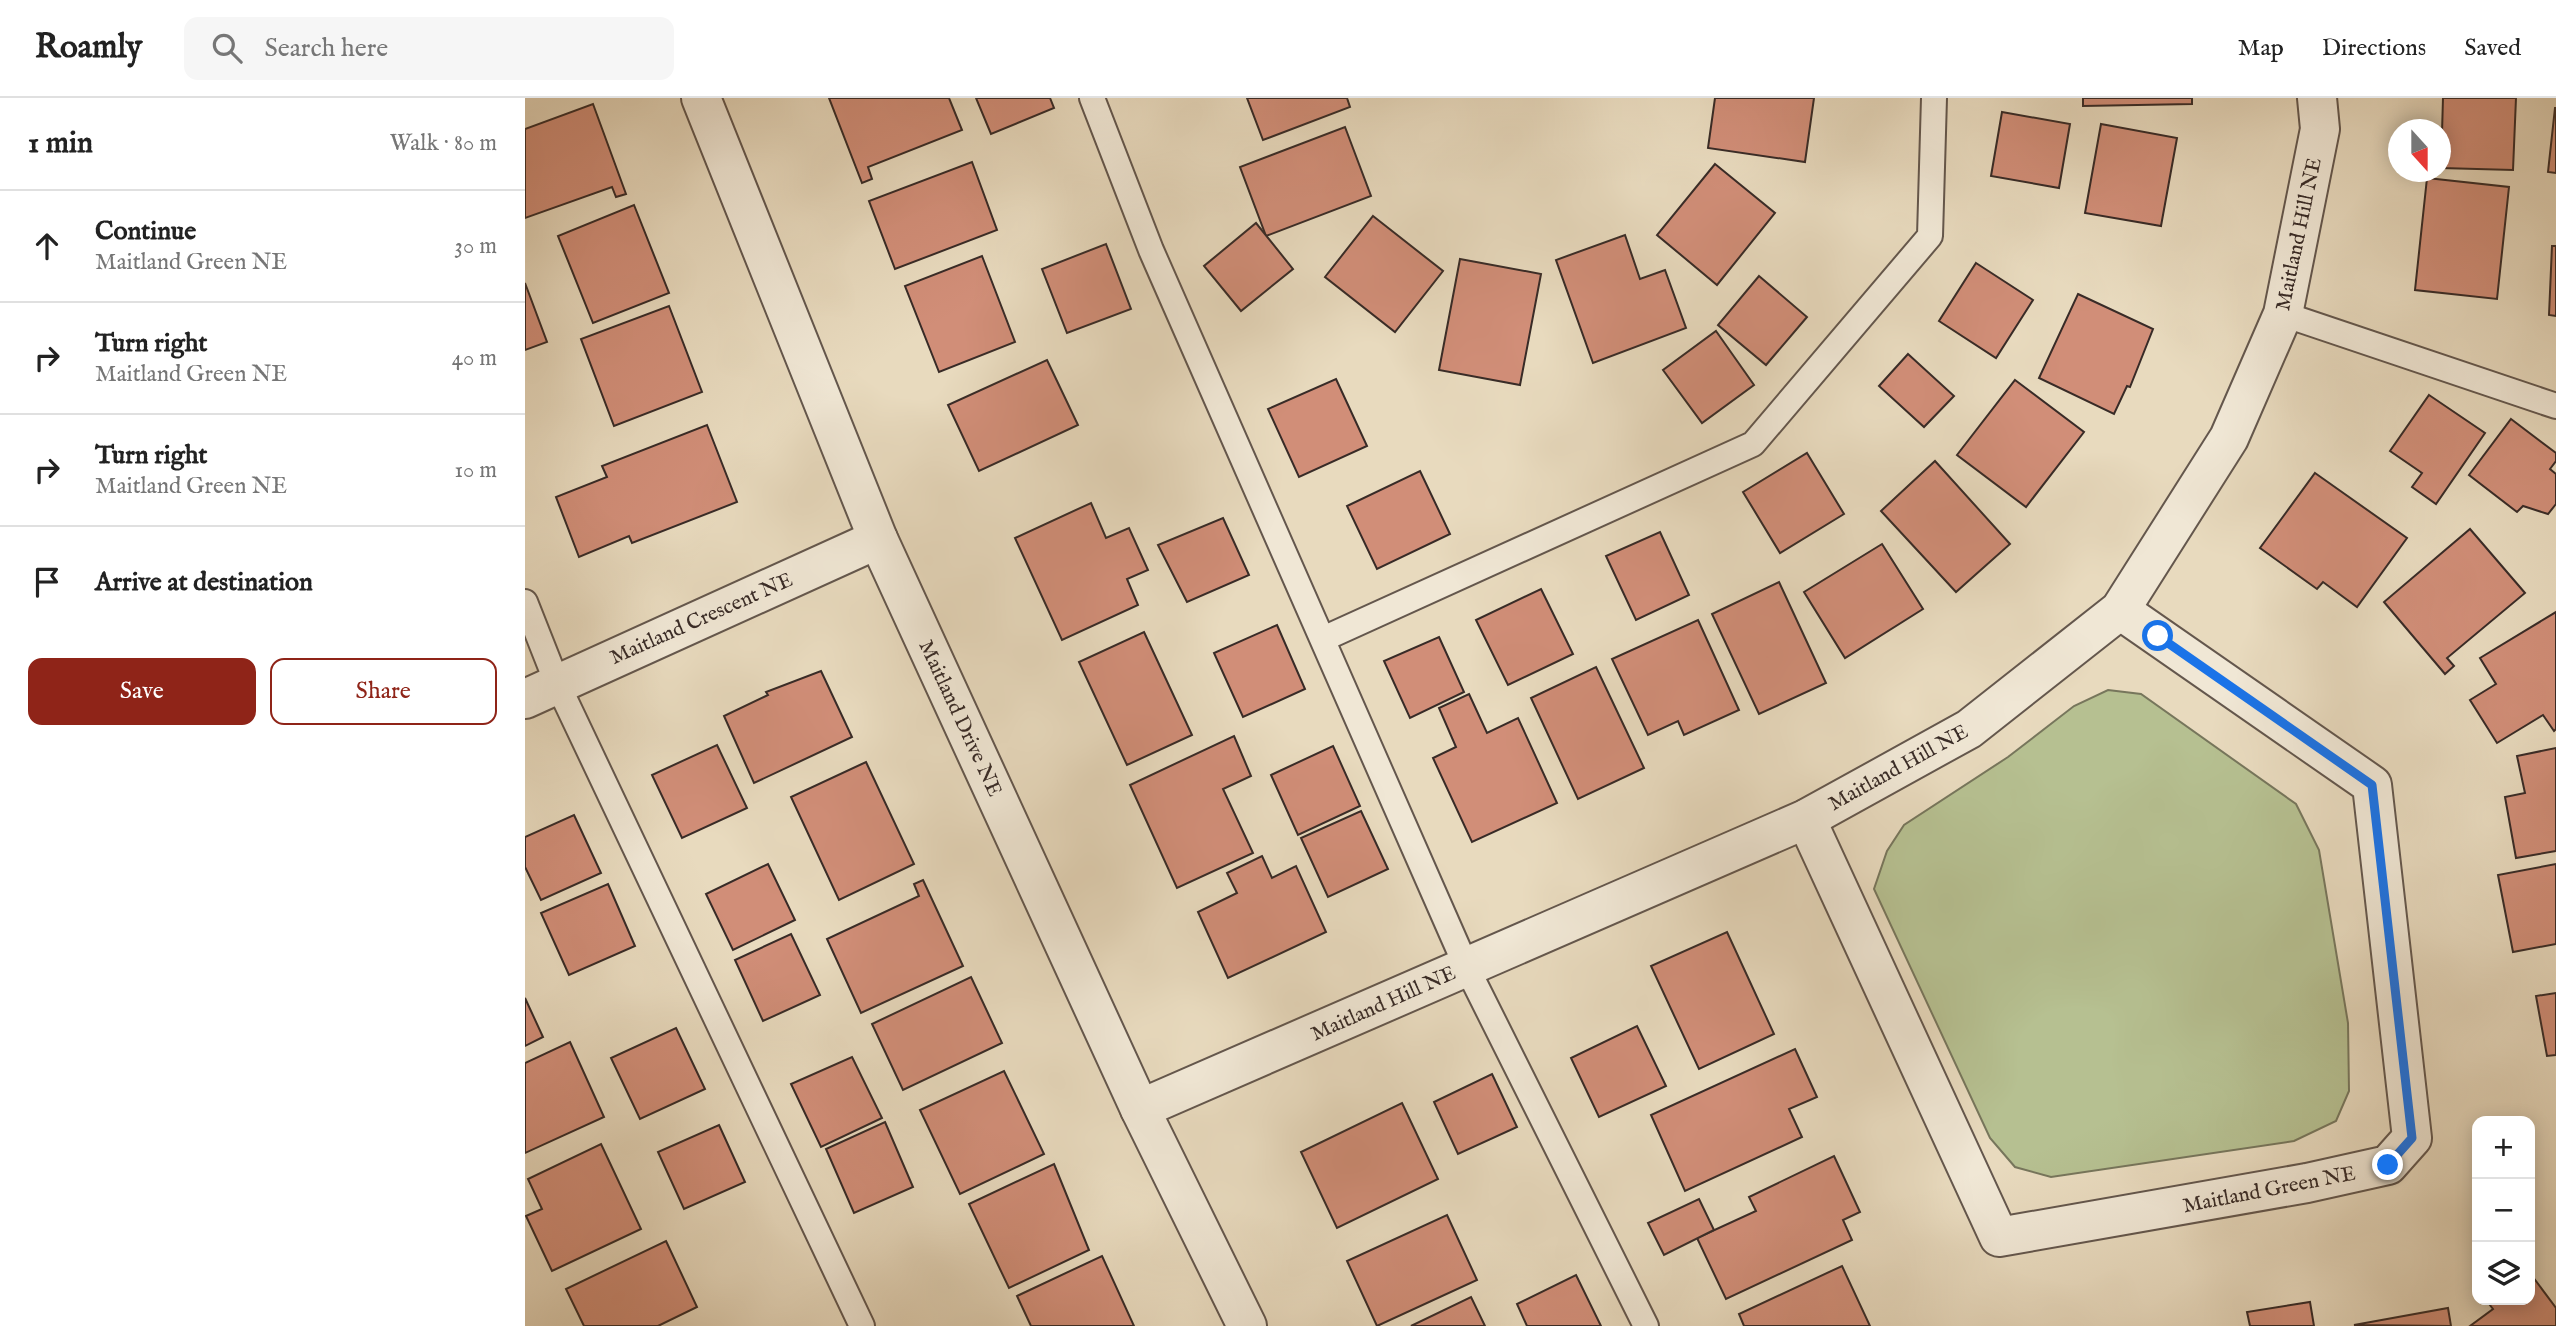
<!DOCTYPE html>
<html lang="en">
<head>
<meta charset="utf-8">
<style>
	:root { --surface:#fff; --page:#f6f6f6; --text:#222; --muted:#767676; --line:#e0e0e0; --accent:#8f2418 }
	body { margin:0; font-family:"IM FELL English",serif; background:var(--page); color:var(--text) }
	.controls { position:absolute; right:21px; bottom:21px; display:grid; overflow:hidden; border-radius:14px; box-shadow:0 4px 18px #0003 }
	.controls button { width:63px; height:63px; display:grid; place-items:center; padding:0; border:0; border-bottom:2px solid var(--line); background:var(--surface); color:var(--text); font:35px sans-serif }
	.compass { position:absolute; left:1863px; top:21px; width:63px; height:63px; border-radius:50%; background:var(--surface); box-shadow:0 4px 18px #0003; rotate:159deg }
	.stop { position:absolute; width:21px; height:21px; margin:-16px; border:5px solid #1a73e8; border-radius:50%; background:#fff }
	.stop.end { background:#1a73e8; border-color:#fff; box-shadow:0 2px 7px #0008 }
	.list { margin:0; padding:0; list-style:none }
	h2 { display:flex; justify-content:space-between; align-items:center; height:91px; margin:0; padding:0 28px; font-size:30px }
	h2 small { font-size:23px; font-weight:400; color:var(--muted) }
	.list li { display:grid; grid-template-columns:46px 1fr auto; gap:21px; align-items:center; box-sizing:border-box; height:112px; padding:0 28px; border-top:2px solid var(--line) }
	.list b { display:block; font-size:26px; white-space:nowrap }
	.list p { margin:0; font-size:23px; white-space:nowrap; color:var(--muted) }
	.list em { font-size:23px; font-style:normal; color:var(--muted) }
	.actions { display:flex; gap:14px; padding:21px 28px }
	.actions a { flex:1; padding:16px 0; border:2px solid var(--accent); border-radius:14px; text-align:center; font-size:24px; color:var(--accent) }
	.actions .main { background:var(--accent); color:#fff }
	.icon { flex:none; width:38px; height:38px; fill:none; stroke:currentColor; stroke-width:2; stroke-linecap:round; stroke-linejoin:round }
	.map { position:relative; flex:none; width:2031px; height:1228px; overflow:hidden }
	header { display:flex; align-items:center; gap:42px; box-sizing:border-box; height:98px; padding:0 35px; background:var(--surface); border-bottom:2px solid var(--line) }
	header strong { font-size:33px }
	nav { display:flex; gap:38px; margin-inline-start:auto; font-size:24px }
	.search { width:490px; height:63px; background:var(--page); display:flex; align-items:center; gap:18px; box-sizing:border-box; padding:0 24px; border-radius:14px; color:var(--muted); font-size:26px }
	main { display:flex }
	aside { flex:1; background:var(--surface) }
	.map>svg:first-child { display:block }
	.green { fill:#b6c091; stroke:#77765c; stroke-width:2 }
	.building { fill:#d18e78; stroke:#382b27; stroke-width:2 }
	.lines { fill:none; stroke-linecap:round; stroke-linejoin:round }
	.lane-casing { stroke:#64574d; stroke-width:28 }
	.street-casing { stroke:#64574d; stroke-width:42 }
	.lane { stroke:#f0e7d5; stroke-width:24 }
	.street { stroke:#f0e7d5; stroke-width:38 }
	.route { stroke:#1a73e8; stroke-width:9 }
	.labels { text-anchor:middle; stroke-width:5; stroke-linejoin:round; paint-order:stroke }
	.street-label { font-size:21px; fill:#382b27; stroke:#f0e7d5 }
</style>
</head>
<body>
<header>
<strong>Roamly</strong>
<div class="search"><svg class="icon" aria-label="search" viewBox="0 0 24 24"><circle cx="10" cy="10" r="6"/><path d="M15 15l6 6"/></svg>Search here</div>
<nav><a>Map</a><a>Directions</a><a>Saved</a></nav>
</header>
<main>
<aside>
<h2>1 min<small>Walk · 80 m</small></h2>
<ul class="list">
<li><svg class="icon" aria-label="ahead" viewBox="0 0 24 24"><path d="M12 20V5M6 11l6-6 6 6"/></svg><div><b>Continue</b><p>Maitland Green NE</p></div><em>30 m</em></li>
<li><svg class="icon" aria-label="right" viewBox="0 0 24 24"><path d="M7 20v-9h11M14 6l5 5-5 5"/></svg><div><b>Turn right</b><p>Maitland Green NE</p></div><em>40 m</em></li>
<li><svg class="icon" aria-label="right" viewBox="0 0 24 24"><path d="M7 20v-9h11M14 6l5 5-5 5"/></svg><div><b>Turn right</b><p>Maitland Green NE</p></div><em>10 m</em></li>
<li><svg class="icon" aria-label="arrive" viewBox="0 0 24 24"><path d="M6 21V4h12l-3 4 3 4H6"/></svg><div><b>Arrive at destination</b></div></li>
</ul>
<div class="actions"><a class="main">Save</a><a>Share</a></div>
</aside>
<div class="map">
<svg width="2031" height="1228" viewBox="0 0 2031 1228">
	<rect width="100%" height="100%" fill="#e8dabe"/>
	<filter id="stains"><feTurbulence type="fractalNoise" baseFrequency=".00286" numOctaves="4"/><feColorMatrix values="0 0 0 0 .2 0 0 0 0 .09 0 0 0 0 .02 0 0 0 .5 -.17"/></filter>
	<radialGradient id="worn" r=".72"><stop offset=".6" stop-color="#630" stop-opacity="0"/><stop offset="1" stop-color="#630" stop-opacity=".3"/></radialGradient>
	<path class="green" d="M 1583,592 L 1616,596 L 1771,706 L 1794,752 L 1823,925 L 1824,993 L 1811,1023 L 1769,1043 L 1526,1079 L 1490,1069 L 1465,1040 L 1349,791 L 1362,753 L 1379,727 L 1483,659 L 1549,608 Z"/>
	<g class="building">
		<path d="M 304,0 L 424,0 L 437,32 L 343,69 L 347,81 L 337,85 Z"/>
		<path d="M 451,0 L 525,0 L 529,10 L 466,36 Z"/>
		<path d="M 722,0 L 822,0 L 825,9 L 738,42 Z"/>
		<path d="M 1190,0 L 1289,0 L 1280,64 L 1183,50 Z"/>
		<path d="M 1558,0 L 1667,0 L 1667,6 L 1558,8 Z"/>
		<path d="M 1918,0 L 1991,0 L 1988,72 L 1916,70 Z"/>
		<path d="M 68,6 L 101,96 L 91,99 L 87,89 L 0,120 L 0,31 Z"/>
		<path d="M 2030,10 L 2031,10 L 2031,75 L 2023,74 Z"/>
		<path d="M 1477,14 L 1545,26 L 1534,90 L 1466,78 Z"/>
		<path d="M 1576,26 L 1652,40 L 1636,128 L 1560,115 Z"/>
		<path d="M 820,29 L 846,98 L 741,138 L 715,69 Z"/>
		<path d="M 447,64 L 472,132 L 370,171 L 344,103 Z"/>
		<path d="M 1190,66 L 1250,115 L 1192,187 L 1132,137 Z"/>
		<path d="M 1902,80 L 1984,89 L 1972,201 L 1890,192 Z"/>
		<path d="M 109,107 L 144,195 L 68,225 L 33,138 Z"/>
		<path d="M 848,118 L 918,173 L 870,234 L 800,179 Z"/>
		<path d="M 731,125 L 768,171 L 716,213 L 679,168 Z"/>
		<path d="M 1100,137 L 1115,181 L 1140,172 L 1161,230 L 1068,265 L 1031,162 Z"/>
		<path d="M 581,146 L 606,211 L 542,235 L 517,171 Z"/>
		<path d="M 2027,148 L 2031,148 L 2031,218 L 2024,217 Z"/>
		<path d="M 457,158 L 490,244 L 414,274 L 380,188 Z"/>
		<path d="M 935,161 L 1016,176 L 995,287 L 914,272 Z"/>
		<path d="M 1451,165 L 1508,202 L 1471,260 L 1414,223 Z"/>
		<path d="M 1234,178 L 1282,219 L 1241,267 L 1193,227 Z"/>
		<path d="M 0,185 L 22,244 L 0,252 Z"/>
		<path d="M 1553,196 L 1628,231 L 1605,289 L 1602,288 L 1589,316 L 1514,280 Z"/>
		<path d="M 144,208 L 177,294 L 89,328 L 56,241 Z"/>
		<path d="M 1191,233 L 1229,287 L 1177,325 L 1138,272 Z"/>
		<path d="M 1383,256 L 1429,298 L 1399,329 L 1354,288 Z"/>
		<path d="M 522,262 L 553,327 L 454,373 L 423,307 Z"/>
		<path d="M 811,281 L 842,348 L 774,379 L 743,311 Z"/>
		<path d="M 1490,282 L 1559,334 L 1501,409 L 1432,357 Z"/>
		<path d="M 1904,297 L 1960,335 L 1911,406 L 1887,389 L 1897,375 L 1865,353 Z"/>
		<path d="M 1986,321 L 2031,355 L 2031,363 L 2025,371 L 2031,376 L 2031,406 L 2023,416 L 1998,408 L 1992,414 L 1944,377 Z"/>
		<path d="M 182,327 L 212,404 L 107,445 L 104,438 L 54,459 L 31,399 L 82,379 L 77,368 Z"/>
		<path d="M 1282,355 L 1319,416 L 1255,455 L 1218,394 Z"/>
		<path d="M 1410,363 L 1485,446 L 1431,494 L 1356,413 Z"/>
		<path d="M 895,373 L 925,436 L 852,471 L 822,408 Z"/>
		<path d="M 1790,375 L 1882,440 L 1832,509 L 1798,484 L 1792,491 L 1735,450 Z"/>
		<path d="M 566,405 L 581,440 L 604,430 L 623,472 L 602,481 L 613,507 L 537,542 L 490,440 Z"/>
		<path d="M 698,420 L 724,477 L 662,504 L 633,447 Z"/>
		<path d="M 1945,431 L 2000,495 L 1922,560 L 1929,568 L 1920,576 L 1859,504 Z"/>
		<path d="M 1135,434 L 1164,497 L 1111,522 L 1081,458 Z"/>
		<path d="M 1357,446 L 1398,511 L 1320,560 L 1279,494 Z"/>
		<path d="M 1254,484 L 1301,585 L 1234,616 L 1187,516 Z"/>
		<path d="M 1016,491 L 1048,556 L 983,587 L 951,522 Z"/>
		<path d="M 2031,514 L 2031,631 L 2029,633 L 2018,617 L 1972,645 L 1945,602 L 1971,586 L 1955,560 Z"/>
		<path d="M 1173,522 L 1214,612 L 1159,637 L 1153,623 L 1123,637 L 1087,561 Z"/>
		<path d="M 752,527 L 780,591 L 718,619 L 689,555 Z"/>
		<path d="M 619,534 L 667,637 L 602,667 L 554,564 Z"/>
		<path d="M 914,539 L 939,594 L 885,620 L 859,563 Z"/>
		<path d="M 1071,569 L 1119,670 L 1053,701 L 1006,600 Z"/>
		<path d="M 296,573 L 327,639 L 229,685 L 199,618 L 243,597 L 241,594 Z"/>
		<path d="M 944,596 L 962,635 L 993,620 L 1032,705 L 947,744 L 908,660 L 931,649 L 914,610 Z"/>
		<path d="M 709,638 L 726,678 L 698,691 L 728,755 L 652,790 L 605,687 Z"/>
		<path d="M 192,647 L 222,710 L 157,740 L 127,677 Z"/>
		<path d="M 808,648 L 835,708 L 773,737 L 746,677 Z"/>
		<path d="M 2031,650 L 2031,753 L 1991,760 L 1980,699 L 2000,695 L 1992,658 Z"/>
		<path d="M 341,664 L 389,766 L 314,802 L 266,699 Z"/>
		<path d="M 836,713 L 863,771 L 803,799 L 776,740 Z"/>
		<path d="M 49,717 L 76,775 L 16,802 L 0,769 L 0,739 Z"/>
		<path d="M 737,758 L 747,780 L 771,768 L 801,834 L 703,880 L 673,814 L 712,795 L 702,775 Z"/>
		<path d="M 243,766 L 270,822 L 208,852 L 181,796 Z"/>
		<path d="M 2031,766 L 2031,846 L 1988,854 L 1973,777 Z"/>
		<path d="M 398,782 L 438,868 L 336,915 L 302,841 L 394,798 L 389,786 Z"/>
		<path d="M 83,786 L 110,848 L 44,877 L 16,815 Z"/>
		<path d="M 1202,834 L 1249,936 L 1174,971 L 1126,868 Z"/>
		<path d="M 266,836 L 295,897 L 238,923 L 210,862 Z"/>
		<path d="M 446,879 L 477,945 L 378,992 L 347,926 Z"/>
		<path d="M 2031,895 L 2031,957 L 2022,958 L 2011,898 Z"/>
		<path d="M 0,900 L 18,939 L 0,948 Z"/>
		<path d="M 1112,928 L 1141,988 L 1074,1019 L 1046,960 Z"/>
		<path d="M 151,930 L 180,991 L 115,1021 L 86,960 Z"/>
		<path d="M 45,944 L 79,1019 L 0,1055 L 0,965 Z"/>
		<path d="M 1270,951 L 1292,999 L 1264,1011 L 1277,1039 L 1160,1093 L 1126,1017 Z"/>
		<path d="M 327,959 L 357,1020 L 296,1049 L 266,986 Z"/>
		<path d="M 479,973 L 519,1056 L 435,1096 L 395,1012 Z"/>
		<path d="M 967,976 L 992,1029 L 933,1056 L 909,1004 Z"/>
		<path d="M 877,1005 L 913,1081 L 812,1130 L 776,1054 Z"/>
		<path d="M 360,1024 L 388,1089 L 329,1115 L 301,1051 Z"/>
		<path d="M 194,1027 L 220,1084 L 159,1111 L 133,1054 Z"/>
		<path d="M 76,1046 L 116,1131 L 27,1173 L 1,1118 L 17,1111 L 3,1081 Z"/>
		<path d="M 1309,1058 L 1335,1114 L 1318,1122 L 1327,1142 L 1201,1201 L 1172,1140 L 1231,1113 L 1224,1099 Z"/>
		<path d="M 529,1066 L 564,1152 L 484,1190 L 444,1106 Z"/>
		<path d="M 1174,1101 L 1189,1132 L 1139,1157 L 1123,1125 Z"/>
		<path d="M 922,1117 L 952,1182 L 852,1228 L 822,1163 Z"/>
		<path d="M 141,1143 L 172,1209 L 133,1228 L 59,1228 L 41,1191 Z"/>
		<path d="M 577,1158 L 609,1228 L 506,1228 L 492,1198 Z"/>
		<path d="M 1317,1168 L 1345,1228 L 1219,1228 L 1214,1216 Z"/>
		<path d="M 2005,1175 L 2031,1210 L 2031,1228 L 1945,1228 L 1968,1211 L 1961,1202 L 2005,1202 Z"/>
		<path d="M 1051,1177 L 1076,1228 L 1002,1228 L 992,1206 Z"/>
		<path d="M 946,1199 L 960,1228 L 886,1228 Z"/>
		<path d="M 1785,1204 L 1789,1228 L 1725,1228 L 1722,1214 Z"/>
		<path d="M 1923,1210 L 1926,1228 L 1829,1227 Z"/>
	</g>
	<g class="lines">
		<defs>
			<g id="lane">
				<path d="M 567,0 L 626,152 L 941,868 L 1121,1228"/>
				<path d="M 1758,216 L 2031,308"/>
				<path d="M 0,504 L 32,585 L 337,1228"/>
				<path d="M 798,541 L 1228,346 L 1405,138 L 1409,0"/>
			</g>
			<g id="street">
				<path d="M 176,0 L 353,441 L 615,1011 L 722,1228"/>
				<path d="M 0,601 L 353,441"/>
				<path d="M 1281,721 L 1474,1139 L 1782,1085 L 1863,1067 L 1887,1040 L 1847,687 L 1595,512"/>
				<path d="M 615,1011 L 1281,721 L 1444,631 L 1595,512 L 1704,340 L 1758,216 L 1795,31 L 1792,0"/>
			</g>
		</defs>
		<use href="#lane" class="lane-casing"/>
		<use href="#street" class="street-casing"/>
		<use href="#lane" class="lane"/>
		<use href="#street" class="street"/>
	</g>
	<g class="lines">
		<path class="route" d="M 1633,538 L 1847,687 L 1887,1040 L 1863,1067"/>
	</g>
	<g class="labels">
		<g class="street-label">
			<text transform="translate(1773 136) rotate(-78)" y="7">Maitland Hill NE</text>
			<text transform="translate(176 520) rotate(-24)" y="7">Maitland Crescent NE</text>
			<text transform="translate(436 620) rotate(65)" y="7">Maitland Drive NE</text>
			<text transform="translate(1373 669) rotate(-29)" y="7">Maitland Hill NE</text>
			<text transform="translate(858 905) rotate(-24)" y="7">Maitland Hill NE</text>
			<text transform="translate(1744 1091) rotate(-11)" y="7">Maitland Green NE</text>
		</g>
	</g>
	<rect width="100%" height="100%" filter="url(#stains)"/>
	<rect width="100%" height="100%" fill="url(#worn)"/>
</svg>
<div class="controls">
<button>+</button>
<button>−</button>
<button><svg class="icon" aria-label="layers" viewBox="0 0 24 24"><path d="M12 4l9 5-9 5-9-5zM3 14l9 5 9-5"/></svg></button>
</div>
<svg class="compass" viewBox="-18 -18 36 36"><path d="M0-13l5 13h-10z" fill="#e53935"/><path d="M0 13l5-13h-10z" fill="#767676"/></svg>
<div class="stop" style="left:1633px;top:538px"></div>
<div class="stop end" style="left:1863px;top:1067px"></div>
</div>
</main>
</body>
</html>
